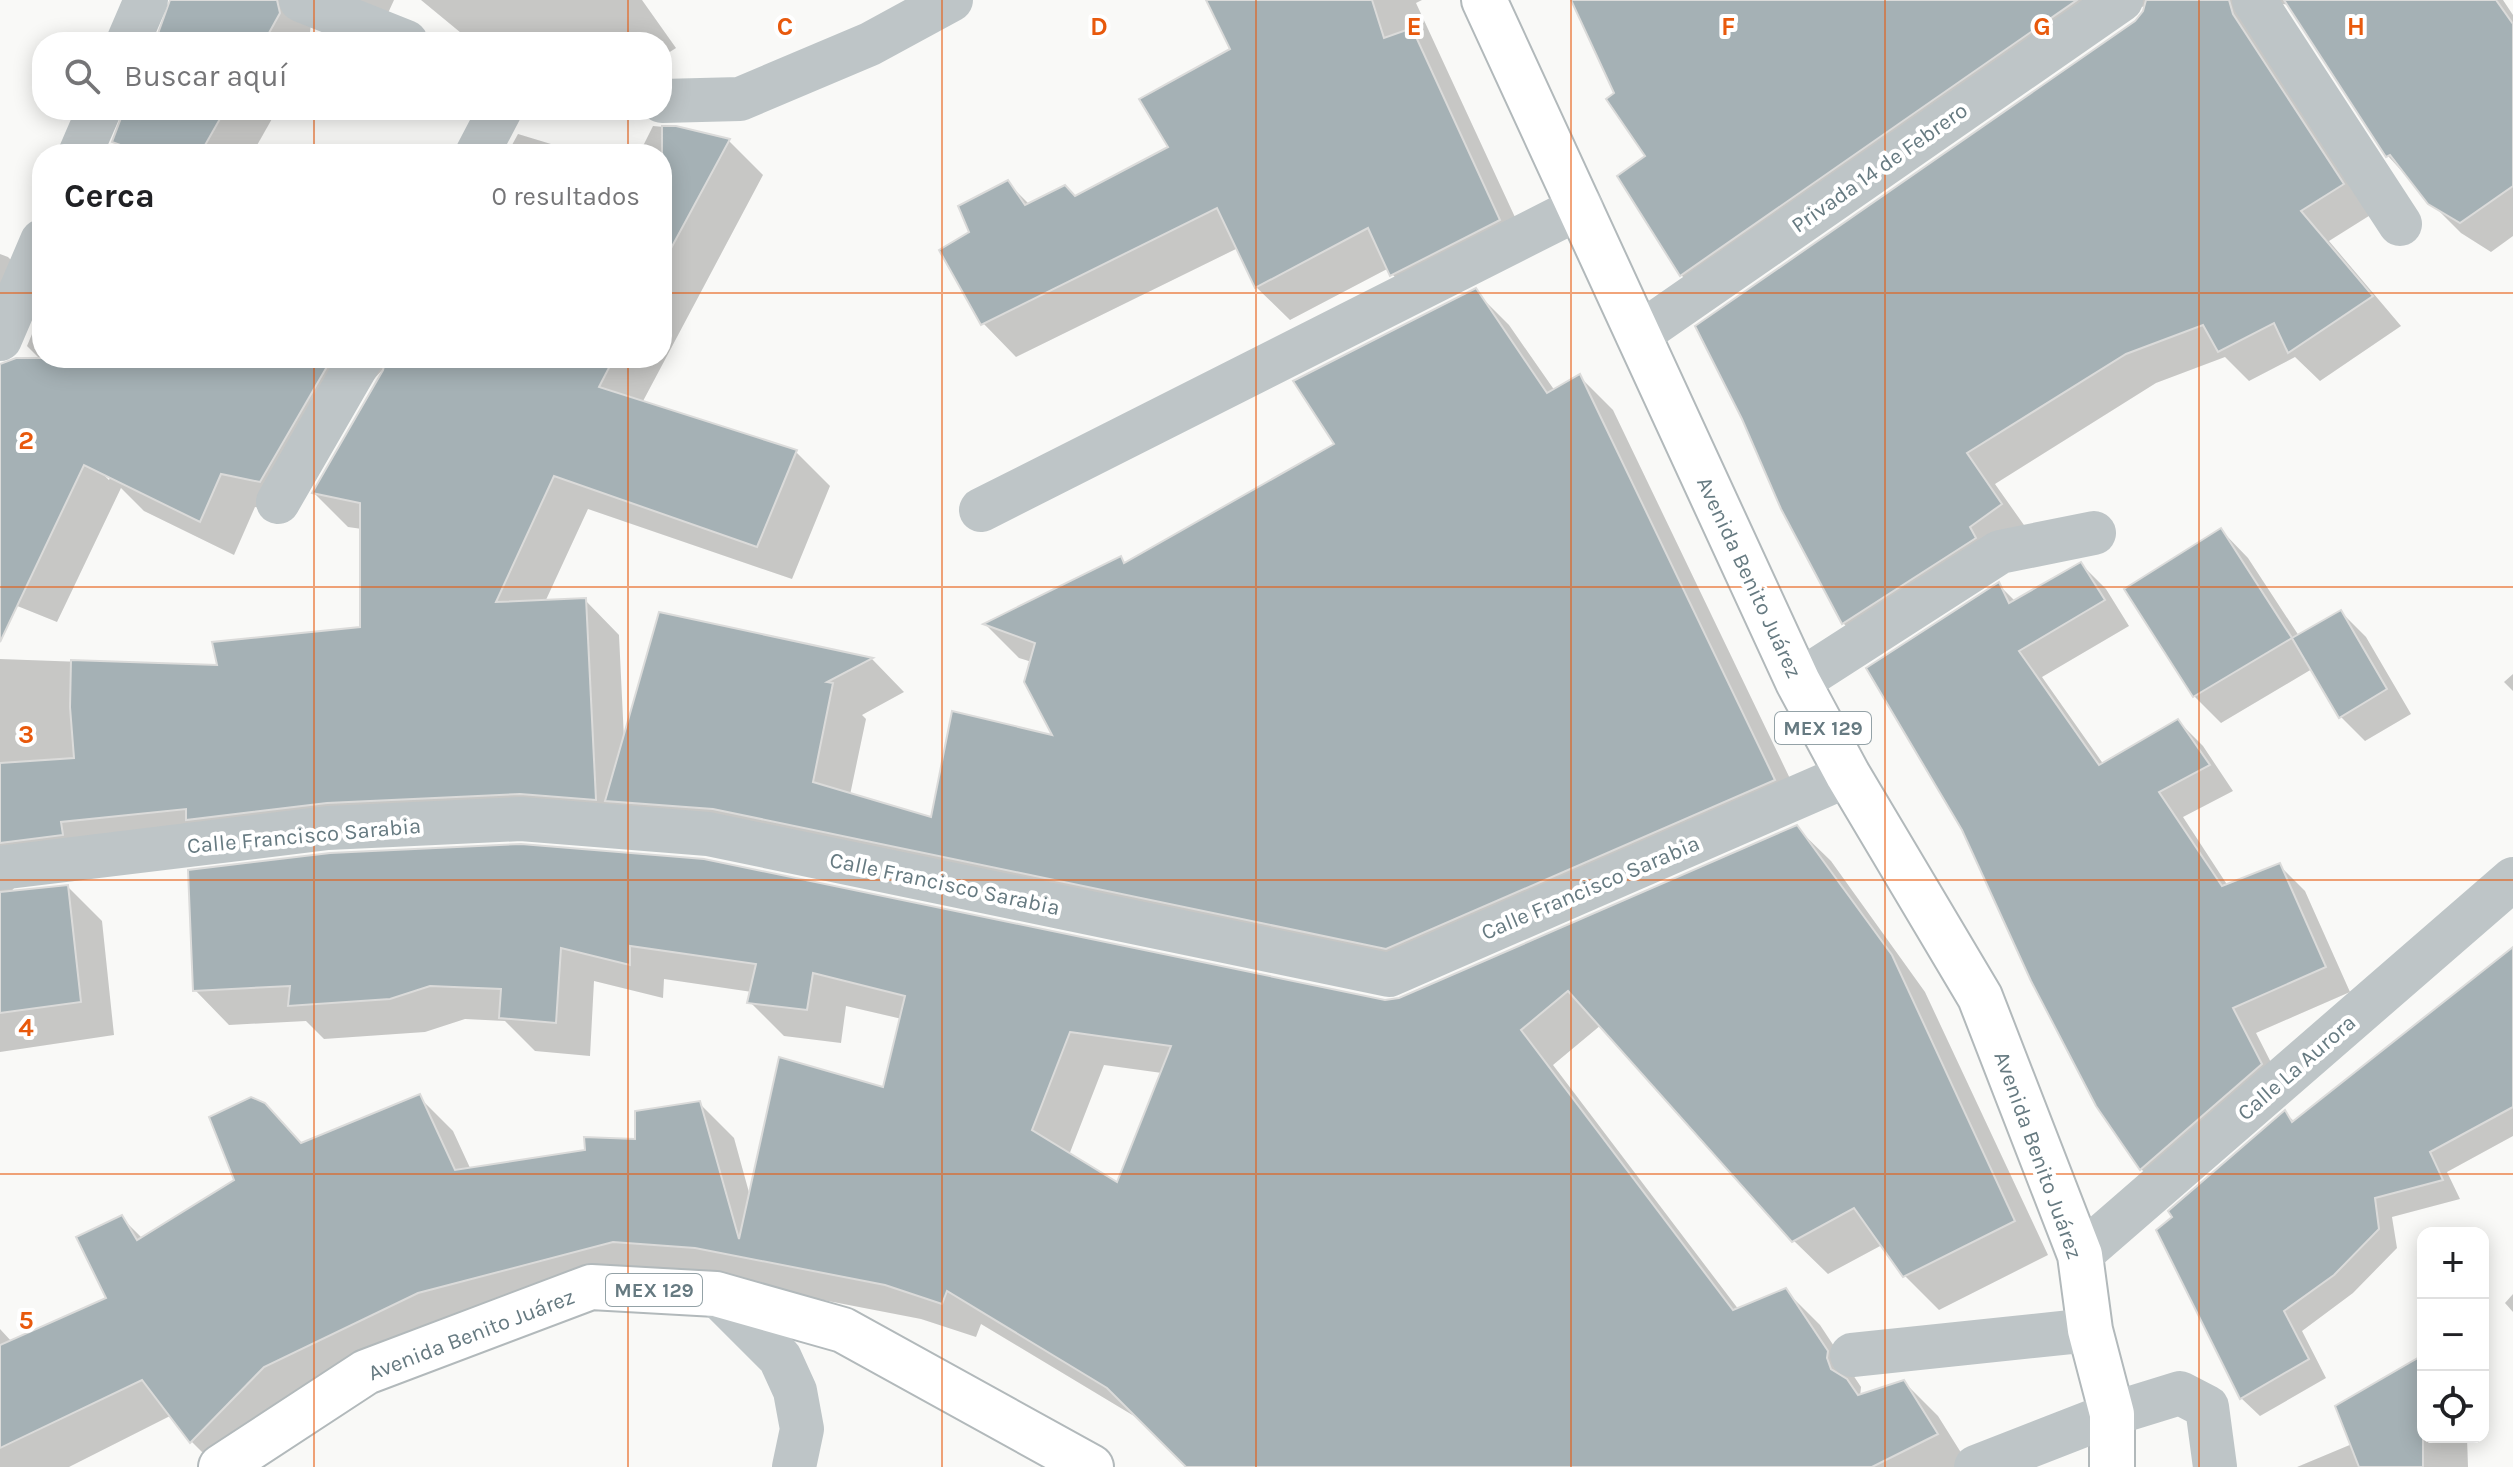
<!DOCTYPE html>
<html lang="es">
<head>
<meta charset="utf-8">
<style>
	:root { --surface:#fff; --page:#f6f6f6; --text:#202124; --muted:#757577; --line:#e0e0e0 }
	body { margin:0; font-family:Karla,sans-serif; background:var(--page); color:var(--text) }
	.controls { position:absolute; right:24px; bottom:24px; display:grid; overflow:hidden; border-radius:16px; box-shadow:0 4px 20px #0003 }
	.controls button { width:72px; height:72px; display:grid; place-items:center; padding:0; border:0; border-bottom:2px solid var(--line); background:var(--surface); color:var(--text); font:40px sans-serif }
	.list { margin:0; padding:0; list-style:none }
	h2 { display:flex; justify-content:space-between; align-items:center; height:104px; margin:0; padding:0 32px; font-size:34px }
	h2 small { font-size:26px; font-weight:400; color:var(--muted) }
	.icon { flex:none; width:44px; height:44px; fill:none; stroke:currentColor; stroke-width:2; stroke-linecap:round; stroke-linejoin:round }
	.map { position:relative; flex:none; width:2513px; height:1467px; overflow:hidden }
	.search { position:absolute; background:var(--surface); box-shadow:0 4px 20px #0003; left:32px; top:32px; width:640px; height:88px; display:flex; align-items:center; gap:20px; box-sizing:border-box; padding:0 28px; border-radius:32px; color:var(--muted); font-size:30px }
	.panel { position:absolute; background:var(--surface); box-shadow:0 4px 20px #0003; left:32px; top:144px; width:640px; height:224px; border-radius:32px }
	.map>svg:first-child { display:block }
	.shadow { fill:#0003; fill-rule:evenodd }
	.building { fill:#a5b1b5; stroke:#dbdbda; stroke-width:2; fill-rule:evenodd }
	.lines { fill:none; stroke-linecap:round; stroke-linejoin:round }
	.primary-casing { stroke:#b2b9bb; stroke-width:48 }
	.street { stroke:#bec5c7; stroke-width:44 }
	.primary { stroke:#fff; stroke-width:44 }
	.grid { fill:none; stroke:#e8590c; stroke-width:2; stroke-opacity:0.55 }
	.labels { text-anchor:middle; stroke-width:8; stroke-linejoin:round; paint-order:stroke }
	.shield { fill:#fff; stroke:#94a2a7; stroke-width:2 }
	.shield-label { font-size:20px; font-weight:bold; fill:#667a81 }
	.street-label { font-size:22px; fill:#667a81; stroke:#fff }
	.grid-label { font-size:26px; text-anchor:middle; font-weight:bold; fill:#e8590c; stroke:#fff; stroke-width:8; stroke-linejoin:round; paint-order:stroke }
</style>
</head>
<body>
<div class="map">
<svg width="2513" height="1467" viewBox="0 0 2513 1467">
	<rect width="100%" height="100%" fill="#f9f9f7"/>
	<g class="shadow">
		<path d="M 171,0 L 394,0 L 383,24 L 311,24 L 310,32 L 331,42 L 157,42 Z"/>
		<path d="M 421,0 L 642,0 L 676,48 L 662,57 L 662,42 L 472,42 Z"/>
		<path d="M 1208,0 L 1422,0 L 1416,3 L 1532,254 L 1425,308 L 1392,274 L 1389,268 L 1290,320 L 1256,287 L 1238,248 L 1016,357 L 983,323 L 972,233 L 1007,182 L 1030,205 L 1075,198 L 1171,148 L 1233,49 Z"/>
		<path d="M 1573,0 L 2503,0 L 2513,15 L 2513,236 L 2491,252 L 2461,233 L 2430,202 L 2388,156 L 2290,5 L 2283,4 L 2372,214 L 2329,241 L 2401,326 L 2320,381 L 2295,357 L 2249,381 L 2225,357 L 2156,383 L 1995,484 L 2031,535 L 1873,653 L 1843,623 L 1744,418 L 2137,22 L 2147,5 L 2137,9 L 1711,304 L 1681,275 L 1648,157 Z"/>
		<path d="M 124,110 L 277,110 L 252,154 L 127,154 L 115,141 Z"/>
		<path d="M 653,126 L 675,128 L 729,141 L 763,175 L 642,403 L 796,452 L 830,486 L 792,579 L 588,509 L 545,602 L 585,600 L 619,635 L 624,739 L 661,614 L 872,659 L 904,692 L 862,715 L 866,719 L 850,795 L 933,819 L 1056,738 L 1032,662 L 1019,658 L 986,625 L 1120,558 L 1126,564 L 1336,445 L 1475,291 L 1509,325 L 1555,391 L 1579,376 L 1613,410 L 1807,814 L 1421,982 L 748,843 L 362,836 L 20,881 L 9,894 L 68,887 L 102,921 L 114,1035 L 0,1052 L 0,659 L 220,667 L 362,629 L 362,529 L 348,527 L 314,493 L 385,367 L 373,380 L 295,515 L 255,507 L 234,555 L 144,511 L 121,488 L 57,622 L 0,599 L 0,423 L 87,459 L 109,480 L 137,414 L 61,380 L 27,346 L 42,310 L 42,358 L 662,358 L 662,154 L 639,154 Z"/>
		<path d="M 518,134 L 584,154 L 507,154 Z"/>
		<path d="M 0,254 L 8,257 L 26,275 L 0,337 Z"/>
		<path d="M 2221,530 L 2248,558 L 2299,636 L 2341,612 L 2366,637 L 2411,714 L 2365,741 L 2340,716 L 2312,669 L 2221,723 L 2194,696 Z"/>
		<path d="M 2081,564 L 2106,589 L 2129,626 L 2042,677 L 2104,765 L 2178,721 L 2203,746 L 2233,791 L 2183,817 L 2228,886 L 2280,866 L 2305,891 L 2350,992 L 2256,1033 L 2285,1090 L 2166,1193 L 2141,1169 L 1999,585 L 2016,602 Z"/>
		<path d="M 2513,674 L 2513,691 L 2504,682 Z"/>
		<path d="M 1796,827 L 1831,861 L 1925,992 L 2048,1255 L 1939,1310 L 1905,1276 L 1882,1245 L 1828,1274 L 1793,1240 L 1601,1025 L 1553,1065 L 1739,1310 L 1786,1291 L 1820,1325 L 1861,1387 L 1860,1397 L 1904,1382 L 1938,1416 L 1970,1467 L 1189,1467 L 1144,1422 L 981,1324 L 976,1337 L 921,1319 L 730,1282 L 452,1327 L 217,1467 L 192,1442 L 172,1415 L 69,1467 L 0,1467 L 0,1329 L 12,1342 L 109,1299 L 122,1218 L 142,1238 L 237,1180 L 264,1105 L 303,1144 L 419,1097 L 453,1131 L 471,1170 L 637,1141 L 700,1104 L 734,1138 L 750,1196 L 884,1089 L 902,1019 L 846,1006 L 841,1043 L 784,1036 L 750,1002 L 752,992 L 664,979 L 663,998 L 594,981 L 590,1056 L 535,1051 L 505,1021 L 465,1019 L 425,1032 L 324,1039 L 306,1021 L 229,1025 L 195,990 L 190,872 L 1385,1002 L 1400,1000 ZM 1104,1065 L 1162,1073 L 1118,1185 L 1069,1155 Z"/>
		<path d="M 2513,949 L 2513,1136 L 2447,1172 L 2460,1199 L 2392,1217 L 2397,1248 L 2353,1293 L 2302,1331 L 2326,1378 L 2260,1416 L 2241,1398 L 2285,1113 L 2295,1122 Z"/>
		<path d="M 2513,1294 L 2513,1312 L 2505,1303 Z"/>
		<path d="M 2423,1358 L 2423,1437 L 2467,1437 L 2468,1467 L 2297,1467 L 2352,1444 Z"/>
	</g>
	<g class="building">
		<path d="M 170,0 L 277,0 L 280,13 L 264,42 L 155,42 Z"/>
		<path d="M 1206,0 L 1372,0 L 1384,38 L 1412,28 L 1500,220 L 1390,276 L 1368,228 L 1255,288 L 1217,208 L 981,325 L 939,250 L 969,232 L 958,206 L 1008,180 L 1025,205 L 1065,185 L 1075,196 L 1168,147 L 1139,99 L 1230,49 Z"/>
		<path d="M 1571,0 L 2077,0 L 1680,276 L 1617,176 L 1645,156 L 1606,99 L 1614,93 Z"/>
		<path d="M 2146,0 L 2229,0 L 2233,14 L 2344,184 L 2301,211 L 2373,296 L 2288,353 L 2274,323 L 2218,352 L 2203,325 L 2126,354 L 1967,453 L 2002,504 L 1970,527 L 1976,538 L 1842,624 L 1781,509 L 1742,419 L 1695,326 L 2135,21 L 2143,11 Z"/>
		<path d="M 2284,0 L 2496,0 L 2513,24 L 2513,186 L 2460,223 L 2428,204 L 2390,155 L 2386,157 Z"/>
		<path d="M 124,110 L 225,110 L 200,154 L 145,154 L 112,142 Z"/>
		<path d="M 662,126 L 676,126 L 730,139 L 662,265 Z"/>
		<path d="M 1476,288 L 1547,393 L 1580,374 L 1775,780 L 1386,949 L 713,809 L 605,801 L 659,612 L 873,658 L 827,682 L 833,683 L 813,782 L 931,817 L 952,711 L 1052,735 L 1024,682 L 1035,643 L 983,624 L 1121,556 L 1124,563 L 1334,444 L 1293,381 Z"/>
		<path d="M 16,358 L 332,358 L 260,482 L 221,474 L 200,522 L 84,465 L 0,642 L 0,364 Z"/>
		<path d="M 386,358 L 614,358 L 599,387 L 797,450 L 757,547 L 554,476 L 496,602 L 586,598 L 596,800 L 520,794 L 327,803 L 186,820 L 186,809 L 61,822 L 63,835 L 0,843 L 0,763 L 74,758 L 70,707 L 71,660 L 217,665 L 212,642 L 360,627 L 360,503 L 312,493 L 383,370 Z"/>
		<path d="M 2221,528 L 2292,638 L 2193,697 L 2124,589 Z"/>
		<path d="M 2081,562 L 2105,600 L 2019,651 L 2099,765 L 2178,719 L 2210,765 L 2159,792 L 2222,886 L 2280,863 L 2326,967 L 2233,1008 L 2262,1064 L 2140,1170 L 2096,1106 L 2031,981 L 1962,830 L 1866,668 L 1999,582 L 2009,603 Z"/>
		<path d="M 2341,610 L 2387,689 L 2339,718 L 2292,638 Z"/>
		<path d="M 1797,825 L 1892,955 L 2015,1221 L 1903,1277 L 1854,1208 L 1792,1242 L 1568,991 L 1521,1030 L 1733,1310 L 1786,1288 L 1828,1351 L 1827,1358 L 1831,1369 L 1847,1379 L 1858,1395 L 1904,1380 L 1938,1434 L 1872,1467 L 1186,1467 L 1107,1388 L 947,1291 L 942,1304 L 885,1285 L 695,1248 L 613,1242 L 418,1293 L 264,1367 L 190,1443 L 142,1380 L 0,1448 L 0,1345 L 106,1298 L 76,1237 L 122,1215 L 137,1240 L 234,1180 L 209,1117 L 251,1097 L 265,1103 L 301,1143 L 420,1094 L 455,1170 L 585,1150 L 584,1137 L 635,1139 L 635,1111 L 700,1101 L 739,1239 L 779,1057 L 883,1087 L 905,996 L 813,973 L 807,1010 L 747,1003 L 756,964 L 630,946 L 630,965 L 561,948 L 556,1023 L 499,1018 L 501,989 L 430,986 L 390,999 L 288,1006 L 290,986 L 193,991 L 188,870 L 330,853 L 521,844 L 704,859 L 1385,1000 L 1399,998 ZM 1070,1032 L 1171,1046 L 1117,1182 L 1032,1130 Z"/>
		<path d="M 68,885 L 81,1002 L 0,1013 L 0,892 Z"/>
		<path d="M 2513,947 L 2513,1107 L 2430,1152 L 2443,1180 L 2375,1198 L 2379,1229 L 2334,1275 L 2284,1311 L 2309,1359 L 2240,1399 L 2156,1230 L 2172,1217 L 2168,1211 L 2285,1110 L 2292,1122 Z"/>
		<path d="M 2423,1355 L 2423,1467 L 2359,1467 L 2335,1406 Z"/>
	</g>
	<g class="lines">
		<defs>
			<g id="primary">
				<path d="M 1484,0 L 1798,682 L 1848,775 L 1980,997 L 2080,1255 L 2090,1330 L 2112,1414 L 2112,1467"/>
				<path d="M 221,1467 L 366,1372 L 591,1287 L 716,1294 L 843,1330 L 1091,1467"/>
			</g>
		</defs>
		<use href="#primary" class="primary-casing"/>
		<g class="street">
			<path d="M 301,0 L 406,42"/>
			<path d="M 2254,0 L 2400,224"/>
			<path d="M 128,42 L 146,0"/>
			<path d="M 662,101 L 740,99 L 870,44 L 951,0"/>
			<path d="M 80,154 L 99,110"/>
			<path d="M 477,154 L 500,110"/>
			<path d="M 1638,335 L 2121,0"/>
			<path d="M 0,339 L 42,241"/>
			<path d="M 278,502 L 361,358"/>
			<path d="M 981,510 L 1581,207"/>
			<path d="M 1798,682 L 2000,552 L 2094,533"/>
			<path d="M 0,868 L 328,828 L 521,819 L 708,834 L 1389,975 L 1848,775"/>
			<path d="M 2080,1255 L 2513,879"/>
			<path d="M 716,1294 L 780,1358 L 795,1391 L 802,1429 L 794,1467"/>
			<path d="M 1852,1355 L 2090,1330"/>
			<path d="M 1976,1467 L 2112,1414 L 2180,1393 L 2207,1407 L 2215,1467"/>
		</g>
		<use href="#primary" class="primary"/>
	</g>
	<path class="grid" d="M 314,0 L 314,42M 628,0 L 628,42M 942,0 L 942,1467M 1256,0 L 1256,1467M 1571,0 L 1571,1467M 1885,0 L 1885,1467M 2199,0 L 2199,1467M 314,110 L 314,154M 628,110 L 628,154M 0,293 L 42,293M 662,293 L 2513,293M 314,358 L 314,1467M 628,358 L 628,1467M 0,587 L 2513,587M 0,880 L 2513,880M 0,1174 L 2513,1174"/>
	<g class="labels">
		<g class="shield">
			<rect x="1775" y="712" width="96" height="32" rx="6"/>
			<rect x="606" y="1274" width="96" height="32" rx="6"/>
		</g>
		<g class="shield-label">
			<text x="1823" y="735">MEX 129</text>
			<text x="654" y="1297">MEX 129</text>
		</g>
		<g class="street-label">
			<text transform="translate(1879 167) rotate(-35)" y="8">Privada 14 de Febrero</text>
			<text transform="translate(1750 577) rotate(65)" y="8">Avenida Benito Juárez</text>
			<text transform="translate(304 835) rotate(-5)" y="8">Calle Francisco Sarabia</text>
			<text transform="translate(945 883) rotate(12)" y="8">Calle Francisco Sarabia</text>
			<text transform="translate(1590 887) rotate(-23)" y="8">Calle Francisco Sarabia</text>
			<text transform="translate(2296 1067) rotate(-41)" y="8">Calle La Aurora</text>
			<text transform="translate(2039 1155) rotate(70)" y="8">Avenida Benito Juárez</text>
			<text transform="translate(471 1334) rotate(-21)" y="8">Avenida Benito Juárez</text>
		</g>
	</g>
	<g class="grid-label">
		<text x="785" y="35">C</text>
		<text x="1099" y="35">D</text>
		<text x="1414" y="35">E</text>
		<text x="1728" y="35">F</text>
		<text x="2042" y="35">G</text>
		<text x="2356" y="35">H</text>
		<text x="26" y="449">2</text>
		<text x="26" y="743">3</text>
		<text x="26" y="1036">4</text>
		<text x="26" y="1329">5</text>
	</g>
</svg>
<div class="controls">
<button>+</button>
<button>−</button>
<button><svg class="icon" aria-label="locate" viewBox="0 0 24 24"><circle cx="12" cy="12" r="6"/><path d="M12 2v4M12 18v4M2 12h4M18 12h4"/></svg></button>
</div>
<div class="search"><svg class="icon" aria-label="search" viewBox="0 0 24 24"><circle cx="10" cy="10" r="6"/><path d="M15 15l6 6"/></svg>Buscar aquí</div>
<section class="panel">
<h2>Cerca<small>0 resultados</small></h2>
<ul class="list">
</ul>
</section>
</div>
</body>
</html>
